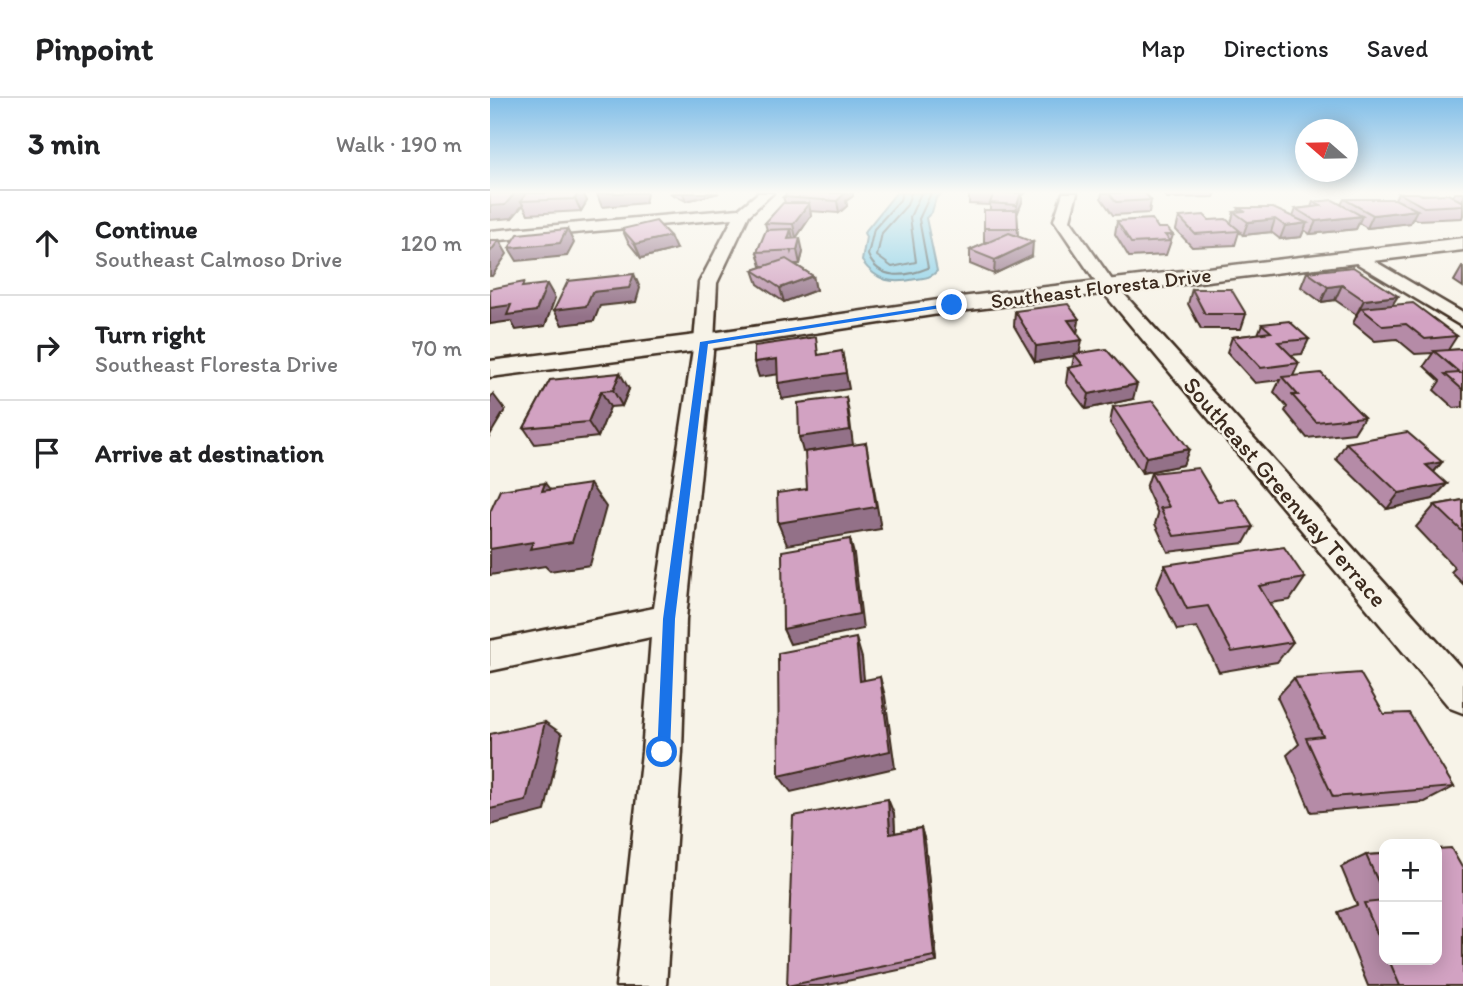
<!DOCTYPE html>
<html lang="en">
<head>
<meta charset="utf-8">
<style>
	:root { --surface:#fff; --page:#f2f2f2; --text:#202124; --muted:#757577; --line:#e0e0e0 }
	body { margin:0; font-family:Itim,sans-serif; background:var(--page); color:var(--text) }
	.controls { position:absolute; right:21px; bottom:21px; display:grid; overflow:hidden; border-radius:14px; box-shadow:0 4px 18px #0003 }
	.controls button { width:63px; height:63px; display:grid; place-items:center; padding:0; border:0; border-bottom:2px solid var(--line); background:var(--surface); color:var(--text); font:35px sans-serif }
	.compass { position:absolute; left:805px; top:21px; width:63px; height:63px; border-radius:50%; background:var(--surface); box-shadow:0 4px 18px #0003; rotate:290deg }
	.stop { position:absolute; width:21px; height:21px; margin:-16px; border:5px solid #1a73e8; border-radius:50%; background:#fff }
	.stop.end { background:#1a73e8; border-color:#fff; box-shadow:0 2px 7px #0008 }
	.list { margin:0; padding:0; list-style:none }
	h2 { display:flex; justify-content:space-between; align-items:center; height:91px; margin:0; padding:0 28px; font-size:30px }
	h2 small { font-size:23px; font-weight:400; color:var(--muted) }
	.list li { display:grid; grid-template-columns:46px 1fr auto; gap:21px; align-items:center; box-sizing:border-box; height:105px; padding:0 28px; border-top:2px solid var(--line) }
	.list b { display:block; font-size:26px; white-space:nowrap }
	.list p { margin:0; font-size:23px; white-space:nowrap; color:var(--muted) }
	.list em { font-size:23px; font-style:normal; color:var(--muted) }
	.icon { flex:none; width:38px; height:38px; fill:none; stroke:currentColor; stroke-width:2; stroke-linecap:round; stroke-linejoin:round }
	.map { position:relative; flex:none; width:973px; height:888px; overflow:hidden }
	header { display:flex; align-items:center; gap:42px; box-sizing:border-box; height:98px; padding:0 35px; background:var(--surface); border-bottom:2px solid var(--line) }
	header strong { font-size:33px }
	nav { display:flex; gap:38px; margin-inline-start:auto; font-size:24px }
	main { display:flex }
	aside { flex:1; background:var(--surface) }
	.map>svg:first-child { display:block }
	.water { fill:#86cee7; stroke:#688c97; stroke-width:2 }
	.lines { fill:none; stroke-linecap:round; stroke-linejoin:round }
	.shore { stroke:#596c6e; stroke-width:2 }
	.minor-casing { stroke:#3b2a1e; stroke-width:5 }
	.tertiary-casing { stroke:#3b2a1e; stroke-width:5 }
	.minor { fill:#f7f3e8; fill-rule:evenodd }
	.tertiary { fill:#f7f3e8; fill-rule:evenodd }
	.wall { fill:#b58ba7; stroke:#3b2a1e; stroke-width:2 }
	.shaded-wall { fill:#937188; stroke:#3b2a1e; stroke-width:2 }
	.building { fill:#d2a2c2; stroke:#3b2a1e; stroke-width:2 }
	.route { fill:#1a73e8 }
	.labels { text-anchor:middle; stroke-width:5; stroke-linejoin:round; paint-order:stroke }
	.far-street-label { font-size:21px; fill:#3b2a1e; stroke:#f7f3e8 }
	.street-label { font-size:24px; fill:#3b2a1e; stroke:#f7f3e8 }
</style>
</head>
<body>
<header>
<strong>Pinpoint</strong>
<nav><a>Map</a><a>Directions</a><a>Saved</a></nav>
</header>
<main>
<aside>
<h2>3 min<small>Walk · 190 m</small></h2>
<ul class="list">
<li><svg class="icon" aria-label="ahead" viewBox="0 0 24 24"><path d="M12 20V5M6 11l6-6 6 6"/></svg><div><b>Continue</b><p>Southeast Calmoso Drive</p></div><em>120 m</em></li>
<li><svg class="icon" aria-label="right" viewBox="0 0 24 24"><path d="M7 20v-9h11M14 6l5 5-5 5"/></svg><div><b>Turn right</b><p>Southeast Floresta Drive</p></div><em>70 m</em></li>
<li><svg class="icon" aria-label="arrive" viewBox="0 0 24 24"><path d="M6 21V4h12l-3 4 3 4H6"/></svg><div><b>Arrive at destination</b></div></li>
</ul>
</aside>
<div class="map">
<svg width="973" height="888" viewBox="0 0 973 888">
	<rect width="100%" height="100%" fill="#f7f3e8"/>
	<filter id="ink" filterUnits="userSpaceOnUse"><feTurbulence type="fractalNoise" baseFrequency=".0143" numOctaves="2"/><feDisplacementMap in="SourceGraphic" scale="14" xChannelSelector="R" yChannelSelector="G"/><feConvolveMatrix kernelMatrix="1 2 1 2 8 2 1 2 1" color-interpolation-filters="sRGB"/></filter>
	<g filter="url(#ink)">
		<path class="water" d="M 406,95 L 454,95 L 446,100 L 442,114 L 436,120 L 447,173 C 441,180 434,180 426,181 C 402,186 387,184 372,163 L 376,139 L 374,135 Z"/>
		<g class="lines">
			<g class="shore">
				<path d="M 412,95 L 410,102 L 384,131 L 378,157 C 389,183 416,179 438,170 L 429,121 L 441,95"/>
				<path d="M 421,95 L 417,107 L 392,135 L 387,158 L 402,169 L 426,164 L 420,119 L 431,95"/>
			</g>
			<defs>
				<g id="minor">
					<path d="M 268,95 L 283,95 L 259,117 L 227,185 L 224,244 L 196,521 L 192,654 L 176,888 L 126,888 L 152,654 L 161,539 L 0,573 L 0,543 L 164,510 L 204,244 L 209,185 L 243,120 L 0,143 L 0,133 L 249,111 Z"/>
					<path d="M 573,95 L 587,95 L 580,122 L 624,185 L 973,572 L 973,615 L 960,610 L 612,193 L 564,122 Z"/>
					<path d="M 869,154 L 973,215 L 973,229 L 863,163 L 861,159 Z"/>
				</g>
				<path id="tertiary" d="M 973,140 L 973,152 L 462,214 L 214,252 L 0,279 L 0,263 L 214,236 L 462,200 Z"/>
			</defs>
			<use href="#minor" class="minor-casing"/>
			<use href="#tertiary" class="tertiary-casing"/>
			<use href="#minor" class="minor"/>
			<use href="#tertiary" class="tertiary"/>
		</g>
		<g class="wall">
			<path d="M 0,95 L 34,95 L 35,97 L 37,95 L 93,95 L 97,103 L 91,113 L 38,116 L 33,107 L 22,120 Z"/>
			<path d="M 180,95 L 229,95 L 196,103 Z"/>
			<path d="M 298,95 L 363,95 L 363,98 L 356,103 L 357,108 L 349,115 L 320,113 L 321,118 L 306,140 L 303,140 L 313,154 L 310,166 L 305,166 L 323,178 L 326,192 L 294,204 L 268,186 L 263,172 L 276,168 L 271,168 L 267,154 L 277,132 L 275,125 L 295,105 L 293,99 Z"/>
			<path d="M 479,95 L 535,95 L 532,98 L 532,104 L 527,116 L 528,138 L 542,158 L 504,176 L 480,166 L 480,152 L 499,144 L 494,144 L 494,112 L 500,112 L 500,107 L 479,106 Z"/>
			<path d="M 612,95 L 655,95 L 661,102 L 659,115 L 623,117 L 611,100 Z"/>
			<path d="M 672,95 L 726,95 L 724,99 L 677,100 Z"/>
			<path d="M 908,95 L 963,98 L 965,95 L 973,95 L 973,117 L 972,120 L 927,122 L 923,120 L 920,125 L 877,130 L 869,125 L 866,131 L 820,136 L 814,132 L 811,139 L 790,141 L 781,134 L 753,137 L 749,134 L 745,147 L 702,149 L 686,132 L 689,119 L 741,125 L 744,114 L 748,114 L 749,110 L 803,119 L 806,111 L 821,109 L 823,104 L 851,107 L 854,101 L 905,101 Z"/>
			<path d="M 627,123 L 668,130 L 683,137 L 676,157 L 639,159 L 625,136 Z"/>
			<path d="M 132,131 L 186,151 L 151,160 L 138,144 Z"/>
			<path d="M 972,169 L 973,169 L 973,189 L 964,183 Z"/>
			<path d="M 817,174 L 902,207 L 967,238 L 958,252 L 973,251 L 973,309 L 964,310 L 944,292 L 950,283 L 934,268 L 943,255 L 925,256 L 907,241 L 885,243 L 863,225 L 867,217 L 845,202 L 831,204 L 811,189 Z"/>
			<path d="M 702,191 L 756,216 L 751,231 L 711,231 L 698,206 Z"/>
			<path d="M 525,213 L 589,221 L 587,235 L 590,255 L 643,301 L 596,311 L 576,285 L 578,270 L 582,269 L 584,258 L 545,264 L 524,228 Z"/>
			<path d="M 772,226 L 819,241 L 812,256 L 801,257 L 809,265 L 803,278 L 874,319 L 864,335 L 817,340 L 795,313 L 797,309 L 784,294 L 790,282 L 765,285 L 737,254 L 742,239 L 768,236 Z"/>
			<path d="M 60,282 L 139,291 L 132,308 L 120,309 L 108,339 L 45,346 L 34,330 Z"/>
			<path d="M 623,309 L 699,351 L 693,367 L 652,375 L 620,325 Z"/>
			<path d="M 856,345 L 952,364 L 944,374 L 943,401 L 897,411 L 846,361 Z"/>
			<path d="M 661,375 L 763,429 L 754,445 L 678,454 L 665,426 L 668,416 L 656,390 Z"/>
			<path d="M 973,402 L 973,486 L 961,474 L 965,470 L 926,429 L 945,407 Z"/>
			<path d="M 675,467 L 815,480 L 800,502 L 780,505 L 803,544 L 787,564 L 729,574 L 707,529 L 687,532 L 666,489 Z"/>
			<path d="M 804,580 L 964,689 L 935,704 L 821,714 L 797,657 L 809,646 L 787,599 Z"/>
			<path d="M 404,716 L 405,735 L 431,730 L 435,744 L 447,864 L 333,888 L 297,888 Z"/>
			<path d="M 894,756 L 894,862 L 947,862 L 973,888 L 878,888 L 848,814 L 867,807 L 851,769 L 876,757 Z"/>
		</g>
		<g class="shaded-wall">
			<path d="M 25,95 L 34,95 L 37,101 L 31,103 L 33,107 L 22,120 L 0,122 L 0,108 Z"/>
			<path d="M 88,95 L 93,95 L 97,103 L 91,113 L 85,101 Z"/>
			<path d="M 117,95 L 157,95 L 157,96 L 155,105 L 112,109 L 107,96 Z"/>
			<path d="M 193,95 L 229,95 L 196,103 Z"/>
			<path d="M 348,95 L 363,95 L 363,98 L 356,103 L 357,108 L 349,115 L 347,103 Z"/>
			<path d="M 531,95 L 535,95 L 532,98 L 532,104 L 526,119 L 527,107 Z"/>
			<path d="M 319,105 L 321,118 L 306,140 L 303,126 Z"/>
			<path d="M 927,112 L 920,125 L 877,130 L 883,117 Z"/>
			<path d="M 872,118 L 866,131 L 820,136 L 826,123 Z"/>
			<path d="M 785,121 L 781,134 L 753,137 L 758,124 Z"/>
			<path d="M 817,125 L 811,139 L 790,141 L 795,128 Z"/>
			<path d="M 77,131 L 84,145 L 77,158 L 27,163 L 19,150 Z"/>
			<path d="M 301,131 L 304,145 L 301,154 L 298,141 Z"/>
			<path d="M 180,138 L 186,151 L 151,160 L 145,146 Z"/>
			<path d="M 310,140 L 313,154 L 310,166 L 307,152 Z"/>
			<path d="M 9,142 L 17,156 L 2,178 L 0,178 L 0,154 Z"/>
			<path d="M 543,144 L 542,158 L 504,176 L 505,162 Z"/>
			<path d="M 144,176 L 150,190 L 146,204 L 110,208 L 104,223 L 72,227 L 64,212 Z"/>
			<path d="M 323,178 L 326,192 L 294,204 L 290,190 Z"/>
			<path d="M 57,186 L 65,200 L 55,228 L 26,232 L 21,223 L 0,226 L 0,210 Z"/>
			<path d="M 852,187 L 845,202 L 831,204 L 838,189 Z"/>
			<path d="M 908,198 L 899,212 L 871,210 L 866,217 L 874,202 Z"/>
			<path d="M 589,221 L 587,236 L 578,222 Z"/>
			<path d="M 592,242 L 589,257 L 545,264 L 546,248 Z"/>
			<path d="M 352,253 L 359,291 L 292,301 L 288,285 Z"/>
			<path d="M 287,261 L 291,276 L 269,279 L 264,264 Z"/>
			<path d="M 130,275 L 139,291 L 132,308 L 123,292 Z"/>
			<path d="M 647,286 L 643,301 L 596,311 L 599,296 Z"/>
			<path d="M 111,293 L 120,309 L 108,339 L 98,324 Z"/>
			<path d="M 3,296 L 15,312 L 0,337 L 0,301 Z"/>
			<path d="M 356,299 L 359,315 L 363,347 L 313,354 L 309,339 Z"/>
			<path d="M 376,345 L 391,431 L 297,447 L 288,425 Z"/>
			<path d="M 699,351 L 693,367 L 652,375 L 656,359 Z"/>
			<path d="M 952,364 L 939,380 L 936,367 Z"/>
			<path d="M 55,385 L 73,408 L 52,393 Z"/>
			<path d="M 100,386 L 116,409 L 100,467 L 60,473 L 55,468 L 0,477 L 0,451 Z"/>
			<path d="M 957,386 L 943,401 L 897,411 L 909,395 Z"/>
			<path d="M 360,441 L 364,456 L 373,531 L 300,546 L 293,531 Z"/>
			<path d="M 366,540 L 372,560 L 376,602 L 370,583 Z"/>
			<path d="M 390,579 L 395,598 L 405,670 L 301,694 L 289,678 Z"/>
			<path d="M 55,624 L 72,636 L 55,713 L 0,727 L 0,711 Z"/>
			<path d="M 398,701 L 404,716 L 406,749 L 400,736 Z"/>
			<path d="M 431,730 L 435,744 L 447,864 L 444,858 Z"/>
		</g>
		<g class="building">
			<path d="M 0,95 L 25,95 L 15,107 L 0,108 Z"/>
			<path d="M 37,95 L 88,95 L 85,101 L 31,103 Z"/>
			<path d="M 298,95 L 355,95 L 347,103 L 293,99 Z"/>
			<path d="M 504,95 L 531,95 L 527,107 L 500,105 Z"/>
			<path d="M 619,95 L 655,95 L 661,102 L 626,104 Z"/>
			<path d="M 909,95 L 928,95 L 932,97 L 958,96 L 973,104 L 973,107 L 934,109 Z"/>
			<path d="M 854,101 L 905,101 L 927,112 L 883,117 Z"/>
			<path d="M 843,102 L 872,118 L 826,123 L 806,111 L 831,108 L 823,104 Z"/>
			<path d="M 293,105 L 319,105 L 303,126 L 275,125 Z"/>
			<path d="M 749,110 L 783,110 L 817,125 L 795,128 L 785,121 L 758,124 L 744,114 L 754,113 Z"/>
			<path d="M 494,112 L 527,112 L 528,130 L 494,130 Z"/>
			<path d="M 714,117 L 719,122 L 736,121 L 750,133 L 705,136 L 689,119 Z"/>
			<path d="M 662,121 L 668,130 L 677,130 L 683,137 L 675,137 L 680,143 L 641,145 L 627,123 Z"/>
			<path d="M 166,123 L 180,138 L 145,146 L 132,131 Z"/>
			<path d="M 77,131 L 70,145 L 19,150 L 28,136 Z"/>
			<path d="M 301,131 L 298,141 L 310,140 L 307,152 L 267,154 L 276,132 Z"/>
			<path d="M 519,135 L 543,144 L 505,162 L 480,152 Z"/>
			<path d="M 0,142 L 9,142 L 0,154 Z"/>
			<path d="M 296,161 L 323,178 L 290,190 L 263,172 Z"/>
			<path d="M 863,169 L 908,198 L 874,202 L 852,187 L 838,189 L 817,174 Z"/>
			<path d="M 144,176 L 139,190 L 102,194 L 96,208 L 64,212 L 78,183 Z"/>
			<path d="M 34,184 L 32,189 L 57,186 L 46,213 L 17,217 L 21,207 L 0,210 L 0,191 Z"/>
			<path d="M 702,191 L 741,191 L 756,216 L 715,216 Z"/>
			<path d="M 923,205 L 967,238 L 935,241 L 916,226 L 893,228 L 871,210 Z"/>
			<path d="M 578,206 L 589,221 L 578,222 L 592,242 L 546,248 L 525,213 Z"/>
			<path d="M 799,223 L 819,241 L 788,244 L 809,265 L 771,270 L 742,239 L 781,234 L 772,226 Z"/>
			<path d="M 326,239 L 328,257 L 352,253 L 356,275 L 288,285 L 287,261 L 264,264 L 264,248 Z"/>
			<path d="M 616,251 L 647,286 L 599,296 L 578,270 L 593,267 L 584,256 Z"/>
			<path d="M 973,251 L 973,292 L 955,276 L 970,275 L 944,253 Z"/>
			<path d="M 130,275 L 123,292 L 111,293 L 98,324 L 34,330 L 60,282 Z"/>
			<path d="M 831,275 L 874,319 L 826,324 L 802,297 L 808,297 L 792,279 Z"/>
			<path d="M 356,299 L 360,332 L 309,339 L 308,305 Z"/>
			<path d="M 663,303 L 699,351 L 656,359 L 623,309 Z"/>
			<path d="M 917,334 L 952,364 L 936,367 L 957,386 L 909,395 L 856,345 Z"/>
			<path d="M 376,345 L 386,409 L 288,425 L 287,395 L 317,391 L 315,354 Z"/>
			<path d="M 708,370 L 728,403 L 746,401 L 763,429 L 684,438 L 670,410 L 679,409 L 661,375 Z"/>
			<path d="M 55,385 L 52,393 L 100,386 L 82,444 L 40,451 L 43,444 L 0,451 L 0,414 L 10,392 Z"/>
			<path d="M 973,402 L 973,434 L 945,407 Z"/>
			<path d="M 360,441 L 369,516 L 293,531 L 292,453 Z"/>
			<path d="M 794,449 L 815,480 L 769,488 L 803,544 L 742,554 L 718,508 L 697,511 L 675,467 Z"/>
			<path d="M 366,540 L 370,583 L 390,579 L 400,653 L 289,678 L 288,555 Z"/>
			<path d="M 870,575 L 894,616 L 919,615 L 964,689 L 843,699 L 816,640 L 833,638 L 804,580 Z"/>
			<path d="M 55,624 L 36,703 L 0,711 L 0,636 Z"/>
			<path d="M 398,701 L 400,736 L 431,730 L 444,858 L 297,888 L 303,718 Z"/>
			<path d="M 961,750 L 973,771 L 973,888 L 910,888 L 899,862 L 947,862 L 947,751 Z"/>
			<path d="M 894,756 L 894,797 L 876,757 Z"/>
			<path d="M 894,803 L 894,851 L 874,805 Z"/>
		</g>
	</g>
	<linearGradient id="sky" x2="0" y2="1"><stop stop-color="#81bee8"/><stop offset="0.43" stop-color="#fbfaf5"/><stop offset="1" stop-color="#fbfaf5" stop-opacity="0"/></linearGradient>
	<rect width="973" height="219" fill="url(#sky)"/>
	<path class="route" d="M 462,205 L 464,208 L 218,246 L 185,521 L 180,654 L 177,659 L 167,659 L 173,521 L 210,244 Z"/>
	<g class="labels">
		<g class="far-street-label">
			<text transform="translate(611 190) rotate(-7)" y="7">Southeast Floresta Drive</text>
		</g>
		<g class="street-label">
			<text transform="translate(795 394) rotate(49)" y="8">Southeast Greenway Terrace</text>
		</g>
	</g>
</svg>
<div class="controls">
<button>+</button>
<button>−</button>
</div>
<svg class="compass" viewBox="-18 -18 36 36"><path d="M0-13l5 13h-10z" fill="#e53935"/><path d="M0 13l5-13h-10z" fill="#757577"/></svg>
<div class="stop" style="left:172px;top:654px"></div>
<div class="stop end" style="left:462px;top:207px"></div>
</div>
</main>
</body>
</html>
